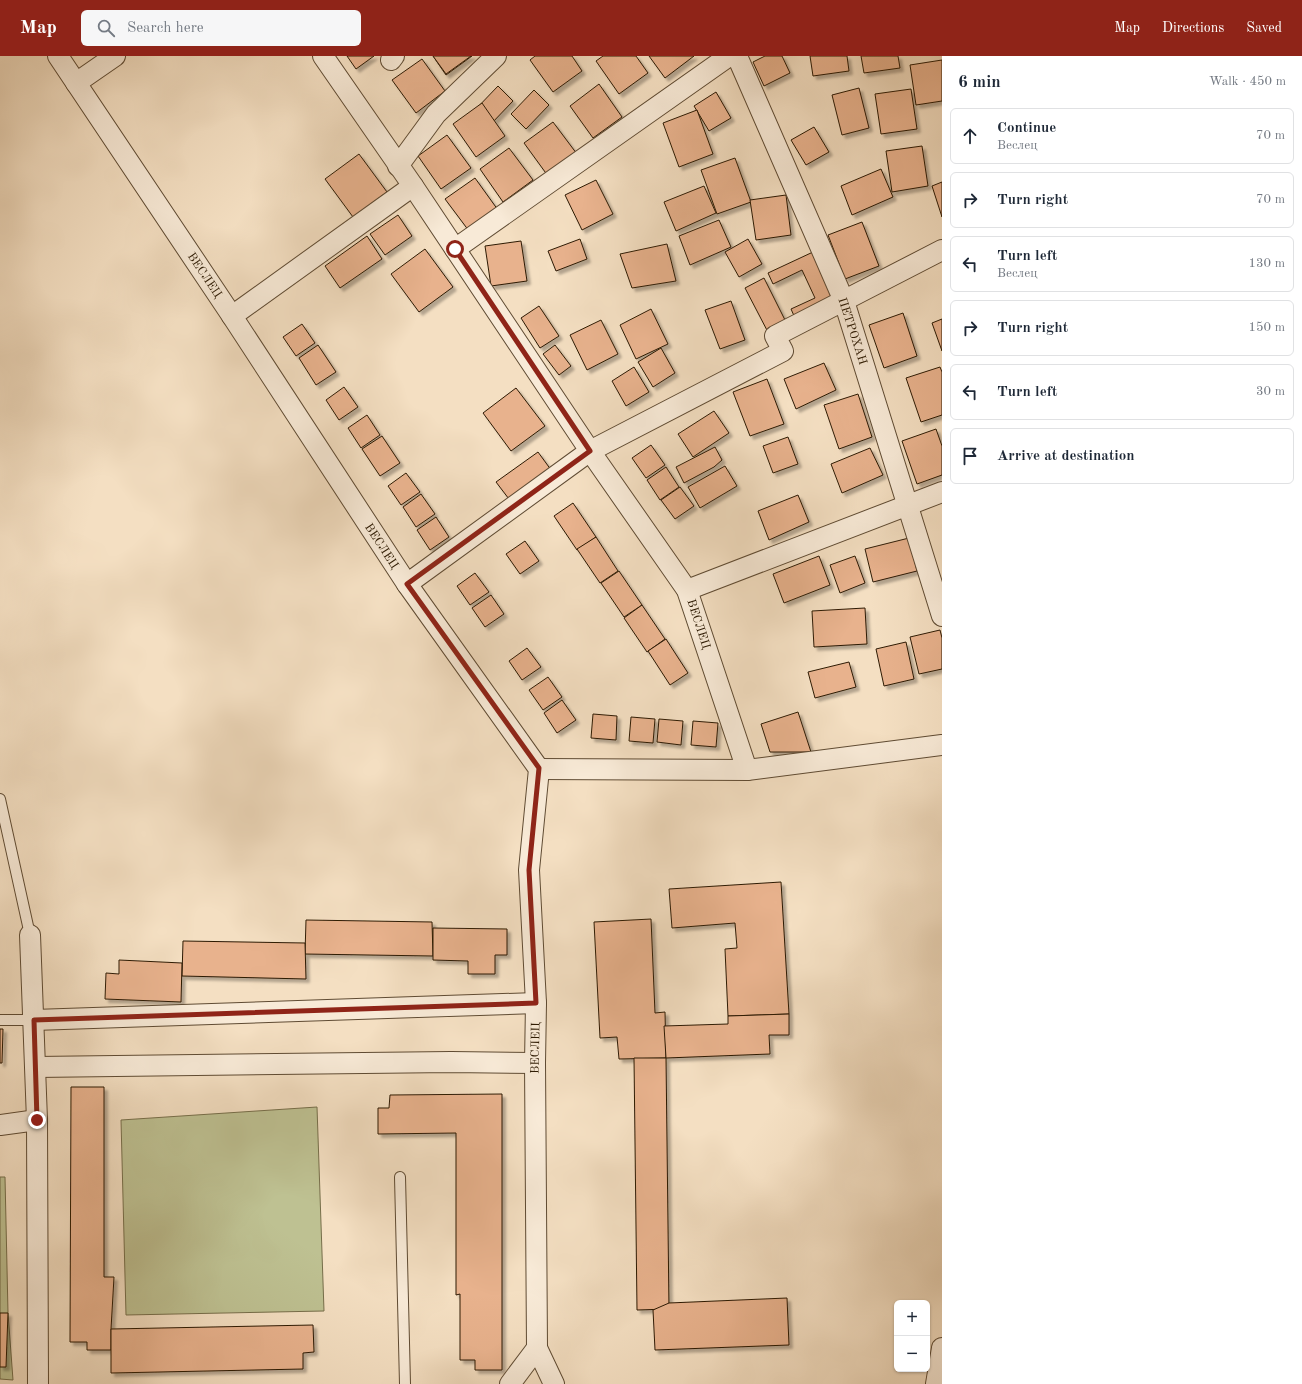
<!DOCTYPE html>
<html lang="en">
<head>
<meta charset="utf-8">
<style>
	:root { --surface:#fff; --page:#f6f6f7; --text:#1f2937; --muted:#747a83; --line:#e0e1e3; --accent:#8f2418 }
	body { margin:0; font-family:"Old Standard TT",serif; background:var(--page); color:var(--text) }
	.controls { position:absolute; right:12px; bottom:12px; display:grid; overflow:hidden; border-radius:6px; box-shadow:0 1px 3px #0004 }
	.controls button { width:36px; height:36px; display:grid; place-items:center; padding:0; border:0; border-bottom:1px solid var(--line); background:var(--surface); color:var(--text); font:20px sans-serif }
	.stop { position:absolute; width:12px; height:12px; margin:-9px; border:3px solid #8f2418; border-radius:50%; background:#fff }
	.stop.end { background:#8f2418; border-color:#fff; box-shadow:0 1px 4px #0008 }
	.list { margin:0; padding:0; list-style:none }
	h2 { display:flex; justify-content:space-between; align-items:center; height:52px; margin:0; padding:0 16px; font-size:17px }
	h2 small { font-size:13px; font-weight:400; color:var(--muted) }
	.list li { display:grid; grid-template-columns:26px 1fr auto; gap:12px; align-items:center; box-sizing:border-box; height:56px; margin:0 8px 8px; padding:0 8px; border:1px solid var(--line); border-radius:6px }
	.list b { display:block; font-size:15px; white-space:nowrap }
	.list p { margin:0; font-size:13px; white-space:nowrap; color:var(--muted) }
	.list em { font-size:13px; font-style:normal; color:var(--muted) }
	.icon { flex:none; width:22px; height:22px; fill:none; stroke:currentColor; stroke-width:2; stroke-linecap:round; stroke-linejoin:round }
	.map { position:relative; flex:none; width:942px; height:1328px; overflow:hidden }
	header { display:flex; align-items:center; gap:24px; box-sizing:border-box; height:56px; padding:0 20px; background:var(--accent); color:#fff }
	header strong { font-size:19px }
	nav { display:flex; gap:22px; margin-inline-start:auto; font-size:14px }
	.search { width:280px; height:36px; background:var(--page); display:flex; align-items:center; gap:10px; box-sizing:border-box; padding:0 14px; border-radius:6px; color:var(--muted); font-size:15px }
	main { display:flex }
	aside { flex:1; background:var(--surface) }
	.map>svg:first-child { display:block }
	.green { fill:#bec192; stroke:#766e4a }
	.building { fill:#e8b28d; stroke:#2d1a03; filter:url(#shadow) }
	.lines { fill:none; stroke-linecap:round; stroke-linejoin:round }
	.service-casing { stroke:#5f4b33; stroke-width:12 }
	.minor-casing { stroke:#5f4b33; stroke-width:22 }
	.service { stroke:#f8ead7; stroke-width:10 }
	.minor { stroke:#f8ead7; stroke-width:20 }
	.route { stroke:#8f2418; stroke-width:5 }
	.labels { text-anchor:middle; stroke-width:3; stroke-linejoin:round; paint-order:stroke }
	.street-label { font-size:12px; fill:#2d1a03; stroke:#f8ead7 }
</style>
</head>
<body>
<header>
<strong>Map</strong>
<div class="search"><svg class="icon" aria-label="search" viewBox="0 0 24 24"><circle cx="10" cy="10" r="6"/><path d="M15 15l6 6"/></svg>Search here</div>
<nav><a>Map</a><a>Directions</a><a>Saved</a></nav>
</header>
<main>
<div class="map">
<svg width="942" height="1328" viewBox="0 0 942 1328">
	<defs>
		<filter id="shadow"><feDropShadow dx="3.5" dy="3.5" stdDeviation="1" flood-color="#0004"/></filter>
	</defs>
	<rect width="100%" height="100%" fill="#f4dfc2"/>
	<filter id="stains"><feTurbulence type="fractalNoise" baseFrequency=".005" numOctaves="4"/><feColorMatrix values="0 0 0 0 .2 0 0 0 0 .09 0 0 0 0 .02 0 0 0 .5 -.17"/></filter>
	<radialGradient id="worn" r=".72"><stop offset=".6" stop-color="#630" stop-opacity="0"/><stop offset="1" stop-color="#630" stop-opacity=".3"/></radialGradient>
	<g class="green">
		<path d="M 317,1051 L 324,1255 L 126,1259 L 121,1064 Z"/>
		<path d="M 0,1121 L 5,1121 L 8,1257 L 13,1324 L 0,1323 Z"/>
	</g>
	<g class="building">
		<path d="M 347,0 L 374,0 L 356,13 Z"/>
		<path d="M 433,0 L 472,0 L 446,19 Z"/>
		<path d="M 433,0 L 471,0 L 446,18 Z"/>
		<path d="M 535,0 L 572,0 L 582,15 L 553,36 L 530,4 Z"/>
		<path d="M 603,0 L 636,0 L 648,17 L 619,38 L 596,5 Z"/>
		<path d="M 649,0 L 694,0 L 665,22 Z"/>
		<path d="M 765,0 L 782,0 L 790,17 L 764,30 L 753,6 Z"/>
		<path d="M 810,0 L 847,0 L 849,15 L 813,20 Z"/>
		<path d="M 861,0 L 898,0 L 900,12 L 864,17 Z"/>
		<path d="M 422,3 L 445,35 L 416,57 L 392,24 Z"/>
		<path d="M 942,4 L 942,45 L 916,49 L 910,9 Z"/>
		<path d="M 599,28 L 622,61 L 593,82 L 570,50 Z"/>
		<path d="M 498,30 L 513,45 L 490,69 L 475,54 Z"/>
		<path d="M 859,32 L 869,72 L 842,79 L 832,39 Z"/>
		<path d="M 911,33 L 917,73 L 881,78 L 875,38 Z"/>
		<path d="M 534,34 L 549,49 L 526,73 L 511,58 Z"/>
		<path d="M 716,36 L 731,62 L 709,75 L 694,50 Z"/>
		<path d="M 482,47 L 505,80 L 476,101 L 453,68 Z"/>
		<path d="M 697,54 L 713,98 L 679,111 L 663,67 Z"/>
		<path d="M 553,66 L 577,98 L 548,120 L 524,87 Z"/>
		<path d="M 814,71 L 829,96 L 806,109 L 791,84 Z"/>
		<path d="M 447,79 L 471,112 L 441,133 L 418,100 Z"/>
		<path d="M 922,90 L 928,130 L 892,136 L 886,95 Z"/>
		<path d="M 509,92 L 533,124 L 503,146 L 480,113 Z"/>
		<path d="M 359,98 L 387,136 L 353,161 L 325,123 Z"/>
		<path d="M 735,102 L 751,146 L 717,158 L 701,114 Z"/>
		<path d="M 881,113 L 893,141 L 852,159 L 841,130 Z"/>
		<path d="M 475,122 L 498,154 L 469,175 L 445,143 Z"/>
		<path d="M 596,124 L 613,158 L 582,174 L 565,139 Z"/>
		<path d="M 942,126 L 942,161 L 932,130 Z"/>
		<path d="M 704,130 L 716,157 L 676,175 L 664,146 Z"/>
		<path d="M 786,139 L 791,179 L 756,184 L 750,144 Z"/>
		<path d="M 398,159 L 412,180 L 385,199 L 370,178 Z"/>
		<path d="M 719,164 L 731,191 L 690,209 L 679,180 Z"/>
		<path d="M 862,166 L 879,210 L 845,223 L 828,179 Z"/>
		<path d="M 367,180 L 382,203 L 340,232 L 325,210 Z"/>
		<path d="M 580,183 L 587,203 L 556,215 L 548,195 Z"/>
		<path d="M 748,183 L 762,208 L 739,221 L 725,196 Z"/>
		<path d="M 521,185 L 527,225 L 491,230 L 485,190 Z"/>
		<path d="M 667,188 L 676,225 L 632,232 L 620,198 Z"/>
		<path d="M 425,193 L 453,231 L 419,256 L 391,218 Z"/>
		<path d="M 813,196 L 835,243 L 795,262 L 791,253 L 815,242 L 802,214 L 773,228 L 768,217 Z"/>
		<path d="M 764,222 L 788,270 L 770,280 L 745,232 Z"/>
		<path d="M 731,245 L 745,284 L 720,293 L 705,254 Z"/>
		<path d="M 539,250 L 559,280 L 540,292 L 521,262 Z"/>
		<path d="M 651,253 L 668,288 L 636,303 L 620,269 Z"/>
		<path d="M 903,257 L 917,300 L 884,312 L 869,269 Z"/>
		<path d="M 942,263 L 942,295 L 932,267 Z"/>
		<path d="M 601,264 L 618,298 L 587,314 L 570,279 Z"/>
		<path d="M 302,268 L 315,287 L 296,300 L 283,281 Z"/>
		<path d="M 318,289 L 336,316 L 316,329 L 299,302 Z"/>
		<path d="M 555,289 L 571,310 L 559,319 L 543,298 Z"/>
		<path d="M 661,292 L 675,317 L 653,331 L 638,306 Z"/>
		<path d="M 824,307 L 836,334 L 796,353 L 784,323 Z"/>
		<path d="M 634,311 L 649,336 L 626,350 L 612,325 Z"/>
		<path d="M 940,311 L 942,316 L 942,359 L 921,366 L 906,322 Z"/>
		<path d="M 767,323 L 784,368 L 750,380 L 733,336 Z"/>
		<path d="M 344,331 L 358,351 L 339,364 L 326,344 Z"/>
		<path d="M 516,332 L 545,370 L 511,395 L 483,357 Z"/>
		<path d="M 858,338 L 872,381 L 839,393 L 824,349 Z"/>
		<path d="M 714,355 L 729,377 L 693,401 L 678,378 Z"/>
		<path d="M 367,359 L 380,379 L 361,392 L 348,372 Z"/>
		<path d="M 936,373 L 942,390 L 942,419 L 917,428 L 902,385 Z"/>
		<path d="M 382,380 L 400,407 L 380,420 L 362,393 Z"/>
		<path d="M 788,381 L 798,408 L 773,417 L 763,390 Z"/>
		<path d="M 651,389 L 665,409 L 646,422 L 632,402 Z"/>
		<path d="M 715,391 L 722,404 L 714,411 L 684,427 L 676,411 Z"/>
		<path d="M 870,392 L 883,419 L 842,437 L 831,408 Z"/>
		<path d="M 538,396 L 554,418 L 512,447 L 496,426 Z"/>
		<path d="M 725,410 L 737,430 L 700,452 L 688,431 Z"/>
		<path d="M 666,411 L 679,431 L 660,444 L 647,424 Z"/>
		<path d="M 406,417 L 420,436 L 401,449 L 388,430 Z"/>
		<path d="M 680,431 L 694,450 L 675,463 L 661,444 Z"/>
		<path d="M 421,438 L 435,458 L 416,471 L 403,451 Z"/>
		<path d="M 798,439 L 809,466 L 769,484 L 758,455 Z"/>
		<path d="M 573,447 L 596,481 L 577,494 L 554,460 Z"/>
		<path d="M 436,461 L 449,481 L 430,494 L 417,474 Z"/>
		<path d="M 596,481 L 618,515 L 600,527 L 577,493 Z"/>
		<path d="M 909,482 L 917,515 L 873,526 L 865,493 Z"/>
		<path d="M 525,485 L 539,505 L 520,518 L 506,498 Z"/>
		<path d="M 819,500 L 830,529 L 784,547 L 773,518 Z"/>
		<path d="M 855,500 L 865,527 L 840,537 L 830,509 Z"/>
		<path d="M 619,515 L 642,549 L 624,561 L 601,527 Z"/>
		<path d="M 475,517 L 489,536 L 470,549 L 457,530 Z"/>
		<path d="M 491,539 L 504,558 L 485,571 L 472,552 Z"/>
		<path d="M 642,549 L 665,583 L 647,596 L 624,562 Z"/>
		<path d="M 865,552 L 867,588 L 814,591 L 812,555 Z"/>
		<path d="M 940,574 L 942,582 L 942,613 L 919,618 L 910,581 Z"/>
		<path d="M 666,583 L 688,617 L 670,629 L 648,595 Z"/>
		<path d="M 906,586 L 914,623 L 884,630 L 876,593 Z"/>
		<path d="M 527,592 L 541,611 L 522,624 L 509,605 Z"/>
		<path d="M 849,606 L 856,631 L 815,642 L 808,616 Z"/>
		<path d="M 548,621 L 562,641 L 543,654 L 529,634 Z"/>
		<path d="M 562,644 L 576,664 L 557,677 L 544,657 Z"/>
		<path d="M 798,656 L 811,696 L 770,696 L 761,668 Z"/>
		<path d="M 593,658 L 617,660 L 616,684 L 591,682 Z"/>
		<path d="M 631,661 L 655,663 L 653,687 L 629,685 Z"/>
		<path d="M 659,663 L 683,665 L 681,689 L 657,686 Z"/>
		<path d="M 693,665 L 718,667 L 716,691 L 691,689 Z"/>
		<path d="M 781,826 L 789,958 L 728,960 L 725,893 L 737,892 L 735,867 L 672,872 L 669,833 Z"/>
		<path d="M 651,863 L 655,957 L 665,956 L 666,1002 L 619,1003 L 617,981 L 600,982 L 594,866 Z"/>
		<path d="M 306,864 L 432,866 L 433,900 L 305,898 Z"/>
		<path d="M 433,872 L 507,873 L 507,899 L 495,899 L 495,918 L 468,918 L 468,905 L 433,904 Z"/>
		<path d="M 183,885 L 305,887 L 306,923 L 182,920 Z"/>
		<path d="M 119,904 L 182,907 L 181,946 L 105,943 L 106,917 L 119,918 Z"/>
		<path d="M 789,958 L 789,979 L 769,979 L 770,998 L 666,1002 L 664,970 L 728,968 L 728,960 Z"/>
		<path d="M 0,973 L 3,973 L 2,1007 L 0,1007 Z"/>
		<path d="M 634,1002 L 666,1002 L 669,1253 L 637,1254 Z"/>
		<path d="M 71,1031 L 104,1031 L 104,1221 L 114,1221 L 111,1273 L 111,1294 L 87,1294 L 87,1286 L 70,1286 Z"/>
		<path d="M 502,1038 L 502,1314 L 475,1314 L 475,1304 L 460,1304 L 460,1238 L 456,1239 L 456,1077 L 378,1078 L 378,1052 L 389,1052 L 390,1039 Z"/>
		<path d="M 787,1242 L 789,1289 L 655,1294 L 653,1254 L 669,1247 Z"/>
		<path d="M 0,1257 L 8,1257 L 6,1311 L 0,1311 Z"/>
		<path d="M 313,1269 L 314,1296 L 303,1297 L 303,1313 L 111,1317 L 111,1273 Z"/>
	</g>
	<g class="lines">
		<defs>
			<g id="service">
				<path d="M 0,743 L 30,879"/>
				<path d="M 0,964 L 34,964"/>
				<path d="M 400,1121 L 405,1328"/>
			</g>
			<g id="minor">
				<path d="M 58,0 L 232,260 L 407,528 L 539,713 L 529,814 L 536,947 L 535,1007 L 537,1292 L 554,1328"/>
				<path d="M 323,0 L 413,130 L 590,395 L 687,534 L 747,714"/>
				<path d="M 737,0 L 844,245 L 942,560"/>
				<path d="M 391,4 L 394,0"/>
				<path d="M 76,27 L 115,0"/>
				<path d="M 398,110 L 436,58 L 496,0"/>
				<path d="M 455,193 L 729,0"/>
				<path d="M 232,260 L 413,130"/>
				<path d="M 407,528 L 590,395 L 783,295 L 775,280 L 942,194"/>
				<path d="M 687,534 L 942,436"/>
				<path d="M 539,713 L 747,714 L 942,689"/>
				<path d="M 30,879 L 37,1064 L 38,1328"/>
				<path d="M 34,964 L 536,947"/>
				<path d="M 36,1011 L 451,1006 L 535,1007"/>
				<path d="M 0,1069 L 37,1064"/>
				<path d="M 510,1328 L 537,1292"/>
				<path d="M 936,1328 L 942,1292"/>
			</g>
		</defs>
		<use href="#service" class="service-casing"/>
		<use href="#minor" class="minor-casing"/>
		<use href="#service" class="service"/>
		<use href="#minor" class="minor"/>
	</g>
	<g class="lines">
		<path class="route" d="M 37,1064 L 34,964 L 536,947 L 529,814 L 539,712 L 407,528 L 590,395 L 455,193"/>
	</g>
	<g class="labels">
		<g class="street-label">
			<text transform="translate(205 219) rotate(56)" y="4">ВЕСЛЕЦ</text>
			<text transform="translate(853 275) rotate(72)" y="4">ПЕТРОХАН</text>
			<text transform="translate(382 490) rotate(57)" y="4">ВЕСЛЕЦ</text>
			<text transform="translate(699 568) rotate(72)" y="4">ВЕСЛЕЦ</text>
			<text transform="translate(535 992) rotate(-89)" y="4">ВЕСЛЕЦ</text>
		</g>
	</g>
	<rect width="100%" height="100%" filter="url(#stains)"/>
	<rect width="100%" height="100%" fill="url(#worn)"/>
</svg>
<div class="controls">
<button>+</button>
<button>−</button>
</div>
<div class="stop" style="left:455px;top:193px"></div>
<div class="stop end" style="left:37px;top:1064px"></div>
</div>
<aside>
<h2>6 min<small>Walk · 450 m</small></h2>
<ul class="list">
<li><svg class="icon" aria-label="ahead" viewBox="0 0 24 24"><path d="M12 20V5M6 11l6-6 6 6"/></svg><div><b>Continue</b><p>Веслец</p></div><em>70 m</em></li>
<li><svg class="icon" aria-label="right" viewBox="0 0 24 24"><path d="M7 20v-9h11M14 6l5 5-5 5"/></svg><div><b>Turn right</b></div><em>70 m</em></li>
<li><svg class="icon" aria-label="left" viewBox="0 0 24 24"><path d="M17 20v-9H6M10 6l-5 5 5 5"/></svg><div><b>Turn left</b><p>Веслец</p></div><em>130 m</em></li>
<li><svg class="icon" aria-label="right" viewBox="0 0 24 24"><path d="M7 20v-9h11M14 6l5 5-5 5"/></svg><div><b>Turn right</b></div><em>150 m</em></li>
<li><svg class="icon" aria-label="left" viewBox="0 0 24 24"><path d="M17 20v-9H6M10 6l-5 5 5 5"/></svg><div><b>Turn left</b></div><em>30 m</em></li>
<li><svg class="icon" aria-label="arrive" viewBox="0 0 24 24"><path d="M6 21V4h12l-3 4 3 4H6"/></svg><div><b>Arrive at destination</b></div></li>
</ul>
</aside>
</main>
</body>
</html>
